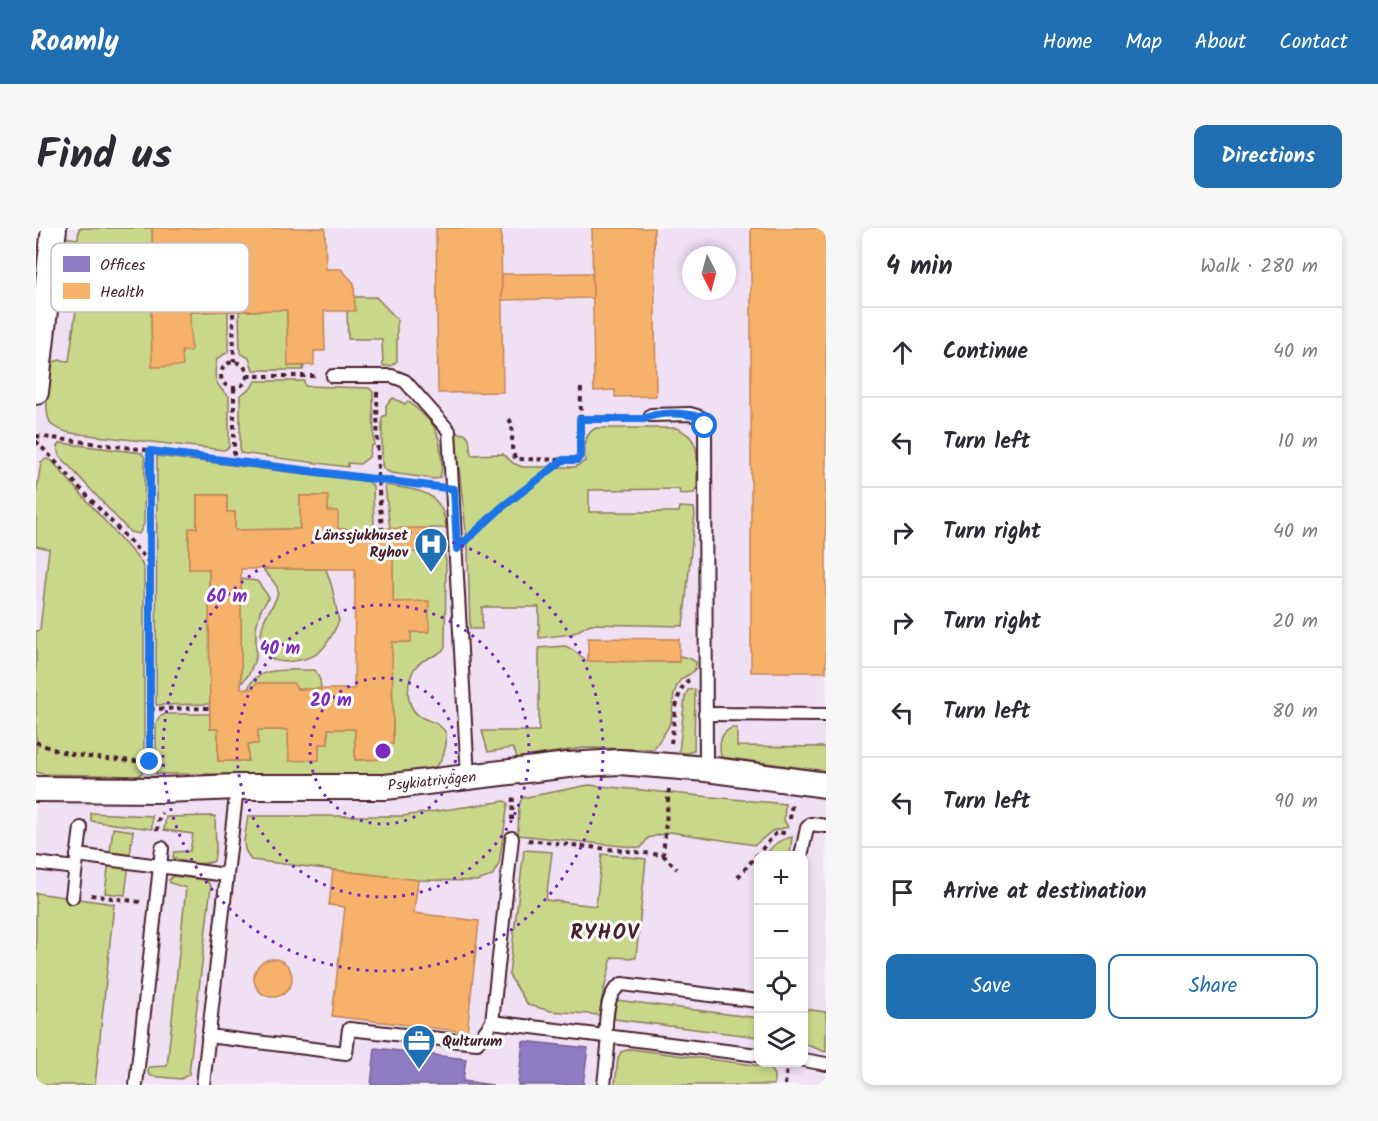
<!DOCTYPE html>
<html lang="en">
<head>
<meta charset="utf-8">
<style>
	:root { --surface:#fff; --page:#f7f7f7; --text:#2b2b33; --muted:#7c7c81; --line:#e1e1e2; --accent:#1f6fb2 }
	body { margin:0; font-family:Kalam,sans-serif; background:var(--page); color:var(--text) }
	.controls { position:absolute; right:18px; bottom:18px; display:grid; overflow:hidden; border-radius:12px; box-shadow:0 3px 9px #0003 }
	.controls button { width:54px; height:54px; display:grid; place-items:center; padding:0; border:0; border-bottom:2px solid var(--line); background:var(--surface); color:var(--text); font:30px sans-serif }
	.compass { position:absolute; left:646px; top:18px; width:54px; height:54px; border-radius:50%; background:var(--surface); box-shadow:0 3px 9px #0003; rotate:174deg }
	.stop { position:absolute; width:18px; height:18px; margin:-14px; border:4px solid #1a73e8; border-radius:50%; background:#fff }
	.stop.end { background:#1a73e8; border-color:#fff; box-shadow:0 2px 6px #0008 }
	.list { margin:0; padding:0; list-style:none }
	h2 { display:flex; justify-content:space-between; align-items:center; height:78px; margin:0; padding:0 24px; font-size:26px }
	h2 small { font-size:20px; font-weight:400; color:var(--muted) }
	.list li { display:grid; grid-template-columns:39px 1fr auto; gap:18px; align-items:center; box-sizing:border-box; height:90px; padding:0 24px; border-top:2px solid var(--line) }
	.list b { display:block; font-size:22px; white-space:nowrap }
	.list em { font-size:20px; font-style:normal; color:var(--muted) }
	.actions { display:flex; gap:12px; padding:18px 24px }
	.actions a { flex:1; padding:14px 0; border:2px solid var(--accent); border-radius:12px; text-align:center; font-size:21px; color:var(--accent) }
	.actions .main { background:var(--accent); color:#fff }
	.icon { flex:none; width:33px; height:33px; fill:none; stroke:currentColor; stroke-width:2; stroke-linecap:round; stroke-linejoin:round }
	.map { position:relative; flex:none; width:790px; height:857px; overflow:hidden; border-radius:12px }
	header { display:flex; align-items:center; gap:36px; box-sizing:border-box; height:84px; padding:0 30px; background:var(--accent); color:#fff }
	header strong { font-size:28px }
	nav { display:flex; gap:33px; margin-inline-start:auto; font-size:21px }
	.intro { display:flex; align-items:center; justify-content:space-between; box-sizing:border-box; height:144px; padding:0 36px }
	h1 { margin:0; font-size:42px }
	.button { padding:15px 27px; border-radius:12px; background:var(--accent); color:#fff; font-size:21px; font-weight:700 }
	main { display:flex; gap:36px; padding:0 36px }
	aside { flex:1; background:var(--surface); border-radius:12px; box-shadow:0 3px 9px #0003 }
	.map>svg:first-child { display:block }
	.built { fill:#efe0f3; fill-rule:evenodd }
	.green { fill:#c9d78a; stroke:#8a7b5a; stroke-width:1.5 }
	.offices { fill:#8e7cc3; stroke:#7a6095; stroke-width:1.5 }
	.health { fill:#f6b26b; stroke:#c28658; stroke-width:1.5; fill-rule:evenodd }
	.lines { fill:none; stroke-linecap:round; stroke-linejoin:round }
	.lane-casing { stroke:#4a1f2b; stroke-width:16 }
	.street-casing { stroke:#4a1f2b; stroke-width:28 }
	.path { stroke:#4a1f2b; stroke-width:4; stroke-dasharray:4.5 4.5; stroke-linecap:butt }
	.lane { stroke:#fff; stroke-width:12 }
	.street { stroke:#fff; stroke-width:24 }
	.route { stroke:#1a73e8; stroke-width:8 }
	.ring { fill:none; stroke:#7b2cbf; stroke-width:3; stroke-dasharray:3 6 }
	.labels { text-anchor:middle; stroke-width:6; stroke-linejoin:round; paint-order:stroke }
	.poi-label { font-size:15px; font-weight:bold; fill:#4a1f2b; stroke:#fff; text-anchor:end }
	.street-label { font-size:15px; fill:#4a1f2b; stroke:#fff }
	.district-label { font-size:21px; font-weight:bold; letter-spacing:1.5px; fill:#4a1f2b; stroke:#fff }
	.key { fill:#fff; stroke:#c9bcbf; stroke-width:1.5 }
	.key-label { font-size:16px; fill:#4a1f2b }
	.centre { fill:#7b2cbf; stroke:#fff; stroke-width:3 }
	.ring-label { font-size:18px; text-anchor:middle; font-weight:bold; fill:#7b2cbf; stroke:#fff; stroke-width:6; stroke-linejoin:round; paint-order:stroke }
</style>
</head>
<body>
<header>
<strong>Roamly</strong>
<nav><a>Home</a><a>Map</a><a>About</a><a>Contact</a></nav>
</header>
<div class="intro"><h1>Find us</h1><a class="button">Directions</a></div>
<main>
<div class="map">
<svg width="790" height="857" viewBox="0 0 790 857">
	<rect width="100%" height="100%" fill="#f8f1fa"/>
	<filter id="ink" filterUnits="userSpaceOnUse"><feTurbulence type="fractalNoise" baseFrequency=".0167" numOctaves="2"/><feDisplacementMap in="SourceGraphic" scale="12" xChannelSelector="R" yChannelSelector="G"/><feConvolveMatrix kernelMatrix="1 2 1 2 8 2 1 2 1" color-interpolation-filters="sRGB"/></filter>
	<g filter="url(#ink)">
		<path class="built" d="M 0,0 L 790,0 L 790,857 L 0,857 ZM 655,27 L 691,27 L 691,63 L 655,63 ZM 722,628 L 768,628 L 768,834 L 722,834 Z"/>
		<g class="green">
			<path d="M 43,0 L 116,0 L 117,39 L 84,54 L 85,81 L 115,81 L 116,138 L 146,138 L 146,123 L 154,84 L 192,83 L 192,124 L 181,131 C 177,148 179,158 193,168 L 193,219 L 188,222 L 34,205 C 28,203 20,201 16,197 C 6,187 13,147 17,134 L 24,132 L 33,133 L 41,74 L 22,70 L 24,57 L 39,57 L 45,24 L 27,22 L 28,9 L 42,11 Z"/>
			<path d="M 318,69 L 340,69 L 361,91 L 361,133 L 355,138 L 347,138 L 346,111 L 312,111 L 311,83 Z"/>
			<path d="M 251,82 L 252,138 L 268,138 L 267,142 L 217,142 L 213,130 L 204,125 L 203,83 Z"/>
			<path d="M 219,153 L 268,153 L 269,158 L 333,160 L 337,164 L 338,217 L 335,218 L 333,229 L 324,236 L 312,235 L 312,239 L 204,225 L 204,167 L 215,160 Z"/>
			<path d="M 357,170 L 369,176 L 372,173 C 392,191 403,196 405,225 C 406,233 407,241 404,249 L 399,251 L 355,245 L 349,242 L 346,238 L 346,189 L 350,187 L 350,177 Z"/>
			<path d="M 560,200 L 640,200 C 668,210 660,234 661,259 L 658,265 L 644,266 L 643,261 L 553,262 L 553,284 L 643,284 L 644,279 L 658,280 L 659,286 L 647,398 L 554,396 L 536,406 L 503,410 L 503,379 L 446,379 L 446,401 L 434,401 L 432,321 L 419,205 L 430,206 L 433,210 L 435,227 L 467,226 L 477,235 L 486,239 L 539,239 L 549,233 C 549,220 547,206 560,200 Z"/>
			<path d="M 25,215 L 106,225 L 109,230 L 108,296 L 103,306 L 94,304 L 24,228 L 21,218 Z"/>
			<path d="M 121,228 L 332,253 L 337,258 L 338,301 L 302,301 L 292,283 L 291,268 L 264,268 L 264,301 L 199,302 L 199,284 L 191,284 L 191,267 L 161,267 L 161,300 L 153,301 L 153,341 L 173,341 L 174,476 L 120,477 Z"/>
			<path d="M 10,231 L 16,233 L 105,334 L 108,342 L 108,535 L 106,545 L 102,548 L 7,546 L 0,544 L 0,403 L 4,402 L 13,321 L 0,318 L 0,268 L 5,234 Z"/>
			<path d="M 349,257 C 380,262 407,261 410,300 L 354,301 Z"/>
			<path d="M 404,323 L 408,325 L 410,332 L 409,420 C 398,433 382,427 375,448 C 370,462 371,481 385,489 C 392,493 401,494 406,500 C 415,507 408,532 400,538 C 392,544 378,544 368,546 L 120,546 L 120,495 L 123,489 L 129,486 L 174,486 L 174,501 L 182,501 L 182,533 L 212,533 L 212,516 L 221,516 L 222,502 L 252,502 L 253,532 L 282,532 L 283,516 L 292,516 L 292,501 L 319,501 L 319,532 L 353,531 L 353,516 L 357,516 L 356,414 L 375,414 L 375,404 L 392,404 L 392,374 L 357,374 L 357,324 Z"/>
			<path d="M 227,341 L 290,341 L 296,359 L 303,393 C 298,403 292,417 283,424 C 271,434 231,441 226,420 C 224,412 225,400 228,393 C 231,383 245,370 241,359 C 238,353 231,347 227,341 Z"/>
			<path d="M 205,351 L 221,353 L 233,369 L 224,383 L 220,400 L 220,429 L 213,446 L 205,456 Z"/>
			<path d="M 529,418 C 538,421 543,428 552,433 L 642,434 L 643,428 L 653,430 L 660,434 C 661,448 649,445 643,454 C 635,466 638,479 635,492 C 633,501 623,512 618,521 L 547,520 L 481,530 L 479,523 L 476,520 L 452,524 L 446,503 L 503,503 L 503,420 Z"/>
			<path d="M 279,442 L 284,452 L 285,461 L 261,461 L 257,455 L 222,455 L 216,461 L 212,461 C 220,436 258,443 279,442 Z"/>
			<path d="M 659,461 L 658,522 L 652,525 L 643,524 L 649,469 L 652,462 Z"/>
			<path d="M 696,500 L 701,500 L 701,518 L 790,519 L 790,543 L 685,529 C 683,517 683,505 696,500 Z"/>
			<path d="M 553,557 L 749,576 L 748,592 L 752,599 L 736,603 L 719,617 L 634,604 L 612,610 L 605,620 L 482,607 L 483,577 L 486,570 Z"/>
			<path d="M 469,573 L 472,575 L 463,636 L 456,648 L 441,653 L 382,652 L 215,632 L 209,622 L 208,613 L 212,588 L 367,588 Z"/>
			<path d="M 55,585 L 116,588 L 116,601 L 55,593 Z"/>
			<path d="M 179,588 L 180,620 L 178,633 C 168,638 147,635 137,629 L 138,624 L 154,623 L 157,606 L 128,602 L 130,589 Z"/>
			<path d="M 77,600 L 97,603 L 89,667 L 69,665 Z"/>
			<path d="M 756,609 L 754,627 L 730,627 C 737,616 743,612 756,609 Z"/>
			<path d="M 488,622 L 516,624 L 510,672 L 560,678 L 566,626 L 610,631 L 600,730 L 576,729 L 565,774 L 564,787 L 515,783 L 492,777 L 473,747 Z"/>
			<path d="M 137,648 L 170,652 L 175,658 L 153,846 L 145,851 L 115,848 L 112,845 L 113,839 L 131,838 L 150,660 L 134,655 L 133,652 Z"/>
			<path d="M 0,665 L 78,676 L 59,857 L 0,857 Z"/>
			<path d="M 580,772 L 722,790 L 722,809 L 578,791 Z"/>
			<path d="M 768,781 L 790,784 L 790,824 L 768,816 Z"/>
			<path d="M 595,821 L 733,839 L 738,847 L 738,857 L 579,857 L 582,830 L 585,824 Z"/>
		</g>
		<g class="offices">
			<path d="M 487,813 L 552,820 L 547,857 L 482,857 Z"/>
			<path d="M 339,820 L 430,831 L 427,853 L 457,857 L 335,857 Z"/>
		</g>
		<g class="health">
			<path d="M 116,0 L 289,0 L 290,41 L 305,41 L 318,55 L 319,83 L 288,83 L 289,123 L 278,123 L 278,137 L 252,138 L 251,82 L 154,84 L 155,123 L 146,123 L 147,138 L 116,139 L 115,81 L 85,81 L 84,54 L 97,40 L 117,39 Z"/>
			<path d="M 400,0 L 465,0 L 467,164 L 402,165 Z"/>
			<path d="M 556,0 L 618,0 L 620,168 L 579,169 L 579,162 L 558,163 Z"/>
			<rect x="715" y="0" width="75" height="444"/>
			<path d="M 556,45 L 557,70 L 466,72 L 466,46 Z"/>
			<path d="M 161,267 L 191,267 L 191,284 L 199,284 L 199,302 L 264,301 L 264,268 L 292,268 L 292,283 L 302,283 L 302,301 L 393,300 L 393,324 L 357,324 L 357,374 L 393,373 L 393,404 L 375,404 L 375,414 L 356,414 L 357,516 L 353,516 L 353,531 L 319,532 L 319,501 L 292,501 L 292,516 L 283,516 L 283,532 L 253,533 L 252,502 L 222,502 L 222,516 L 212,516 L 212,533 L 182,533 L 182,501 L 174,501 L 173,341 L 153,341 L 153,300 L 161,300 ZM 205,341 L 319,341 L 318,461 L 261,461 L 257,455 L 221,455 L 216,461 L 205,460 Z"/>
			<path d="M 552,410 L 643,411 L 643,434 L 552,433 Z"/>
			<path d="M 297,642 L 382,652 L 378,685 L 443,693 L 431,804 L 296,788 L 309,679 L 293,677 Z"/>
			<circle cx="237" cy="750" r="19"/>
		</g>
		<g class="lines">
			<defs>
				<g id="lane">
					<path d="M 297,148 L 356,148 L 369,153 L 413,203 L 432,550"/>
					<path d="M 615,187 L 654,186 L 664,189 L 669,198 L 670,541"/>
					<path d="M 669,486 L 790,487"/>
					<path d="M 476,610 L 456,794 L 722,827"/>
					<path d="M 41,627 L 190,647"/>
					<path d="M 765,628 L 771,600 L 775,596 L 790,598"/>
					<path d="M 0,635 L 39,640"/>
					<path d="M 36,669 L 45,600"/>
					<path d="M 172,808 L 310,825 L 313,801 L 441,815 L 456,794"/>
					<path d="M 569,809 C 571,791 569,765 586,756 L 722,773"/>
					<path d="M 768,832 L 790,836"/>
					<path d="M 100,857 L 126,620"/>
					<path d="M 167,857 L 201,559"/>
					<path d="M 568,857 L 573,809"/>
				</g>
				<g id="street">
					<path d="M 0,164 L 18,0"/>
					<path d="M 0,561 L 127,562 L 201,559 L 349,559 L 532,537 L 583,534 L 670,541 L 790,557"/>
				</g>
			</defs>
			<use href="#lane" class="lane-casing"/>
			<use href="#street" class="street-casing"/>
			<g class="path">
				<path d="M 197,85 L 198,134"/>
				<circle cx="198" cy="147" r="13"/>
				<path d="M 211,148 L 279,148"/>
				<path d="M 198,160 L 198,234"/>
				<path d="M 341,164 L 342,251 L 346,301"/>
				<path d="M 473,191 C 481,202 471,219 480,231 L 541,232 L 544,228 L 545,156"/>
				<path d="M 544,191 L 597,191"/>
				<path d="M 0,208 L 398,258"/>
				<path d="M 0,213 L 114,335"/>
				<path d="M 436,305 L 526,232"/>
				<path d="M 114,481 L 174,480"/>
				<path d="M 0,514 C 34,531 76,531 114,534 L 119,537"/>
				<path d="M 635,515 C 638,498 639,460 653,452"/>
				<path d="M 114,534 L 114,223"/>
				<path d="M 754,591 L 756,574"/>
				<path d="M 476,592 L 477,567"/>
				<path d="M 121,603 L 123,589 L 126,585"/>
				<path d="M 492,612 L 627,627 L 633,561"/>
				<path d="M 627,627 L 641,641"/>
				<path d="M 702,649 L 741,604 L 753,606"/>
				<path d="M 55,667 L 104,674"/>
				<path d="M 749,857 L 751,840"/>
			</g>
			<use href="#lane" class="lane"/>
			<use href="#street" class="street"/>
		</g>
	</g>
	<g class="lines" filter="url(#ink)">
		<path class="route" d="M 114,534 L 114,223 L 418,261 L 421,321 L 466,279 L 527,232 L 541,232 L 544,228 L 544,191 L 608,191 C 622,183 649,185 664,189 L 669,198"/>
	</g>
	<g class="ring">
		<circle cx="347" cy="523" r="73"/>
		<circle cx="347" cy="523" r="146"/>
		<circle cx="347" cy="523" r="220"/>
	</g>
	<defs>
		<symbol id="hospital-pin" viewBox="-11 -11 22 30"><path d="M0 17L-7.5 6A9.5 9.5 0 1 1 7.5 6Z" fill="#1f6fb2" stroke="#fff"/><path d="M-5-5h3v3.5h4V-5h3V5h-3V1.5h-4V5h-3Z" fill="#fff"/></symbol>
		<symbol id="office-pin" viewBox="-11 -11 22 30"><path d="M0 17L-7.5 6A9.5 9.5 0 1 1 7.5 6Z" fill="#1f6fb2" stroke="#fff"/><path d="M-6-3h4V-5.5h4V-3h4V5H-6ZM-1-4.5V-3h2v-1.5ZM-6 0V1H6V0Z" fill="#fff"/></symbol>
	</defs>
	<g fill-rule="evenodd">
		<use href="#hospital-pin" x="376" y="297" width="38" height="52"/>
		<use href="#office-pin" x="364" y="794" width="38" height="52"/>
	</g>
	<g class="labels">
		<g class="poi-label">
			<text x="372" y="312">Länssjukhuset<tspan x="372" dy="17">Ryhov</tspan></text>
			<text x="406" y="818" text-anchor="start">Qulturum</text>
		</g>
		<g class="street-label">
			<text transform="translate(396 553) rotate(-6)" y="5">Psykiatrivägen</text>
		</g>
		<g class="district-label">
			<text x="569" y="711">RYHOV</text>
		</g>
	</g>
	<rect x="15" y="15" width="198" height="69" rx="9" class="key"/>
	<rect x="27" y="28" width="27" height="16" fill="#8e7cc3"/>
	<rect x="27" y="55" width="27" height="16" fill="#f6b26b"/>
	<g class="key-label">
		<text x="64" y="42">Offices</text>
		<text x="64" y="69">Health</text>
	</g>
	<circle cx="347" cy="523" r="9" class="centre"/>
	<g class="ring-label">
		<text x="191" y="374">60 m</text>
		<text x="244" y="426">40 m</text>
		<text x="295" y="478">20 m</text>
	</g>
</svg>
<div class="controls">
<button>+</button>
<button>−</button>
<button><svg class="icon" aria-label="locate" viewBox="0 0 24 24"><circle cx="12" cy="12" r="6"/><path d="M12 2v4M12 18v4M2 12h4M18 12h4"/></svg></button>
<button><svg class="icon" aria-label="layers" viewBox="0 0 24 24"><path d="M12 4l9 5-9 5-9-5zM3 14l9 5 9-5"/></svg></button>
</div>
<svg class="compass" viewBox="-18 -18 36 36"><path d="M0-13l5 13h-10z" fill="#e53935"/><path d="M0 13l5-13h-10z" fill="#7c7c81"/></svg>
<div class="stop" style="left:669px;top:198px"></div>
<div class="stop end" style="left:114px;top:534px"></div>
</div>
<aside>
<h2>4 min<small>Walk · 280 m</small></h2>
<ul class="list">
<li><svg class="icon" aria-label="ahead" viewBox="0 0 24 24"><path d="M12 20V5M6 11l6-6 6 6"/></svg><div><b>Continue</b></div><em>40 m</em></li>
<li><svg class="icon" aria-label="left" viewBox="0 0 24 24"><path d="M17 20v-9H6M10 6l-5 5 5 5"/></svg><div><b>Turn left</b></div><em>10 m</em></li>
<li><svg class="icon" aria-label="right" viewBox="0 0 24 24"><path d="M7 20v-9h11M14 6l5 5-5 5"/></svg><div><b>Turn right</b></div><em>40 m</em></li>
<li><svg class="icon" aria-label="right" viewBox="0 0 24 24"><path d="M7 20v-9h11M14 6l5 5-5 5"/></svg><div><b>Turn right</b></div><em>20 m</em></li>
<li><svg class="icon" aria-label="left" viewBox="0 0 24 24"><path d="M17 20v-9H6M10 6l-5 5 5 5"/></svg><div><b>Turn left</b></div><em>80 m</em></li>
<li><svg class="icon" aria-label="left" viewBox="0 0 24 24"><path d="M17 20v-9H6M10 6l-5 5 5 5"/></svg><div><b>Turn left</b></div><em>90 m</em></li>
<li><svg class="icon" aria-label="arrive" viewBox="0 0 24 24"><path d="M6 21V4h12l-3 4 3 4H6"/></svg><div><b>Arrive at destination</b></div></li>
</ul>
<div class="actions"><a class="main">Save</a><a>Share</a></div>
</aside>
</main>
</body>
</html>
